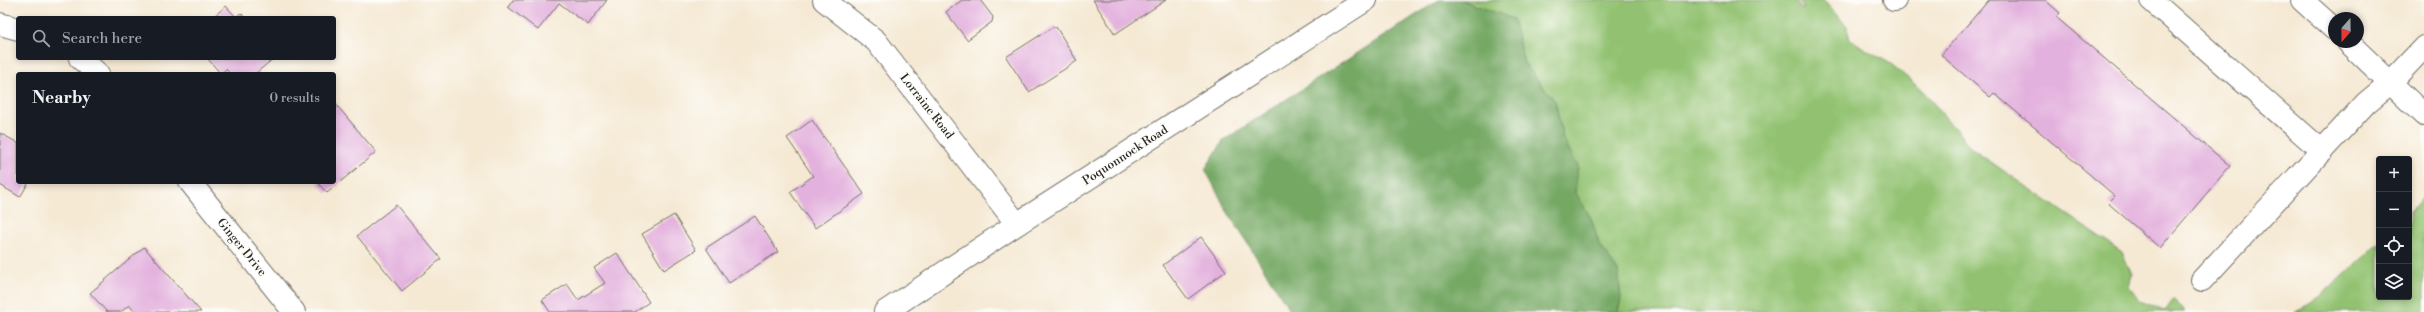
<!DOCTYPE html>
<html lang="en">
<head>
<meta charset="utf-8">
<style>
	:root { --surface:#171b24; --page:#242831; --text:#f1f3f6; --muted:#9ea1a6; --line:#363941 }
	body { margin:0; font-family:"Libre Bodoni",serif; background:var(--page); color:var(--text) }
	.controls { position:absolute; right:12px; bottom:12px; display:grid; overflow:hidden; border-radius:4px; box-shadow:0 2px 6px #0003 }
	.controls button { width:36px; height:36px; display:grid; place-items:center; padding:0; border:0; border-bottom:1px solid var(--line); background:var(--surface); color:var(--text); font:20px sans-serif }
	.compass { position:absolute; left:2328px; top:12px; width:36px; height:36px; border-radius:50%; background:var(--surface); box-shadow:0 2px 6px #0003; rotate:200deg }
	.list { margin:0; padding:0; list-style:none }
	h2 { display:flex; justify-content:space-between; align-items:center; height:52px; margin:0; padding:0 16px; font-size:17px }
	h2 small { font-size:13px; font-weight:400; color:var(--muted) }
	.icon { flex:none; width:22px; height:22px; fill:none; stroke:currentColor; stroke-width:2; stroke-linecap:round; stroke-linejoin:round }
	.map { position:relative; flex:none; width:2424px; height:312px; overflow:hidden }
	.search { position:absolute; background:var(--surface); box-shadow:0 2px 6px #0003; left:16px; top:16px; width:320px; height:44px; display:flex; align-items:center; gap:10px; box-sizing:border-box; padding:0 14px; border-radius:4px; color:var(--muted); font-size:15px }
	.panel { position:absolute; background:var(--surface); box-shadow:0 2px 6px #0003; left:16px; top:72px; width:320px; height:112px; border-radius:4px }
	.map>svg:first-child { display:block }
	.green { fill:#92c271; stroke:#5e764e }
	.forest { fill:#75a863; stroke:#506a47 }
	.building { fill:#e3b1de }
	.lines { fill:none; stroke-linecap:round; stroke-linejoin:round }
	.minor-casing { stroke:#726e66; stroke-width:24 }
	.major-casing { stroke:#726e66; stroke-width:24 }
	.minor { stroke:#fff; stroke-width:22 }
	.major { stroke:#fff; stroke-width:22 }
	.labels { text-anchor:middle; stroke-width:3; stroke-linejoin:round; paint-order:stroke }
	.street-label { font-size:12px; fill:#2b2b2b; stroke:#fdfcf7 }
</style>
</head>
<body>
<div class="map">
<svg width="2424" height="312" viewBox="0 0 2424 312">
	<rect width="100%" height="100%" fill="#fdfcf7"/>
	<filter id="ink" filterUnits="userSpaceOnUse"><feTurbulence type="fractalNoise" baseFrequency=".025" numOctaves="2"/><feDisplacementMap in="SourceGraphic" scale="8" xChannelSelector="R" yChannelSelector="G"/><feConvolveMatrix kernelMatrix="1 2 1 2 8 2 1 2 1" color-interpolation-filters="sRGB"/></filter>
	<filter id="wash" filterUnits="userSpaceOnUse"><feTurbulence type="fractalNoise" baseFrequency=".012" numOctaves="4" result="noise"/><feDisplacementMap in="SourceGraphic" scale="16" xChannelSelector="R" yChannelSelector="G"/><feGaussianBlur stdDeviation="0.9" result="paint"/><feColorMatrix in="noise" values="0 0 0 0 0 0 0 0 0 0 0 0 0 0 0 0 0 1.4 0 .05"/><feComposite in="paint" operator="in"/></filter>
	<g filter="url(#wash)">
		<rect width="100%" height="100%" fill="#f5e9d4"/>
		<g class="green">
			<path d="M 1461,0 L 1796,0 L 1800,8 L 1804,10 L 1799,0 L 1823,0 L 1847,26 L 1850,40 L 1891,64 L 1924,92 L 1972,149 L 2122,252 L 2132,275 L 2129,286 L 2140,301 L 2165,311 L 2174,299 L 2185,312 L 1618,312 L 1621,298 L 1618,271 L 1599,244 L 1591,218 L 1575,192 L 1578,166 L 1563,139 L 1555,101 L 1524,63 L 1513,19 Z"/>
			<path d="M 2424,198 L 2424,312 L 2295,312 L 2312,304 L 2379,242 L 2379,297 L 2409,297 L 2409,212 Z"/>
		</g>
		<path class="forest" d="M 1439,0 L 1461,0 L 1513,19 L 1524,63 L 1555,101 L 1563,139 L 1578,166 L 1575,192 L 1591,218 L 1599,244 L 1618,271 L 1621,298 L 1618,312 L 1291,312 L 1227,211 L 1205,169 L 1224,140 Z"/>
		<g id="blocks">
			<g class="building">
				<path d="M 513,0 L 607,0 L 588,25 L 559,3 L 538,30 L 508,7 Z"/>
				<path d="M 962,0 L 980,0 L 993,17 L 992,22 L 967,40 L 946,12 Z"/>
				<path d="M 1093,0 L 1166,0 L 1115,34 Z"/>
				<path d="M 1989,0 L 2045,0 L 2060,13 L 2056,17 L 2230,166 L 2160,248 L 2108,203 L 2115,196 L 1994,93 L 1990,97 L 1941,55 Z"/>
				<path d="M 226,6 L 236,17 L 241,13 L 245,18 L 212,18 Z"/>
				<path d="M 1053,27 L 1056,27 L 1077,61 L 1029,92 L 1006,57 Z"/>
				<path d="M 207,58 L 274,58 L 255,74 L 230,74 L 226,69 L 221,74 Z"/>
				<path d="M 334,102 L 376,152 L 327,193 L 317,182 L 334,182 Z"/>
				<path d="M 812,120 L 864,194 L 815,228 L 790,192 L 813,176 L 787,138 Z"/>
				<path d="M 0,133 L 18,143 L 18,182 L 29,182 L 20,197 L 0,185 Z"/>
				<path d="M 396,205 L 441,259 L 402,291 L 357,236 Z"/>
				<path d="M 674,215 L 696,250 L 664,270 L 642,234 Z"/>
				<path d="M 755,216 L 778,252 L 729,283 L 706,248 Z"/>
				<path d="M 1201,237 L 1226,271 L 1188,299 L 1163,265 Z"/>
				<path d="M 144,247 L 201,312 L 135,312 L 129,305 L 121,312 L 107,312 L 90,293 Z"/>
				<path d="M 617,253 L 649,302 L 635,312 L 550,312 L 542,300 L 567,284 L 578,300 L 605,283 L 594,268 Z"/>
			</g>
		</g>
	</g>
	<g filter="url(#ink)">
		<use href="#blocks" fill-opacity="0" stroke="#726e66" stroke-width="1"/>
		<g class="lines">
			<defs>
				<g id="minor">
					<path d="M 824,0 L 876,41 L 1017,224"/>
					<path d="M 1894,0 L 1895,0"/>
					<path d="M 2151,0 L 2322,151"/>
					<path d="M 0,24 L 18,29"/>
					<path d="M 80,58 L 98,74"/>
					<path d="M 190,182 L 294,312"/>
					<path d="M 2202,280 L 2366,103 L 2390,83 L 2424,47"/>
					<path d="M 885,312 L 1017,224 L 1366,0"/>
				</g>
				<g id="major">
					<path d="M 2302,0 L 2334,29"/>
					<path d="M 2348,42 L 2424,115"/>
				</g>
			</defs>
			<use href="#minor" class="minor-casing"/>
			<use href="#major" class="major-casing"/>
			<use href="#minor" class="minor"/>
			<use href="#major" class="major"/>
		</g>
	</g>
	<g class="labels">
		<g class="street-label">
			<text transform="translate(927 106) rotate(52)" y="4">Lorraine Road</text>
			<text transform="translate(1125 155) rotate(-33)" y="4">Poquonnock Road</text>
			<text transform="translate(242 247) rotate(51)" y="4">Ginger Drive</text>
		</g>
	</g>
</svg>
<div class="controls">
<button>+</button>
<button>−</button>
<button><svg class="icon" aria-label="locate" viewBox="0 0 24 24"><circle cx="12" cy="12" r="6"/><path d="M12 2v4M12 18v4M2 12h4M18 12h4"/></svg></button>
<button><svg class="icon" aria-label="layers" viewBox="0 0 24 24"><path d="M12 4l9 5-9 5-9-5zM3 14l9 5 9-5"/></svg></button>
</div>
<svg class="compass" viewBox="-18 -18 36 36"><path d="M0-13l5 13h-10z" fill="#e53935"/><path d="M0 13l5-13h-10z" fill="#9ea1a6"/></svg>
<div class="search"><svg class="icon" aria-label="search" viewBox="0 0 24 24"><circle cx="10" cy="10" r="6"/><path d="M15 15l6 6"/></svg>Search here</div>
<section class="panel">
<h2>Nearby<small>0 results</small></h2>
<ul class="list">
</ul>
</section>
</div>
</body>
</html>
